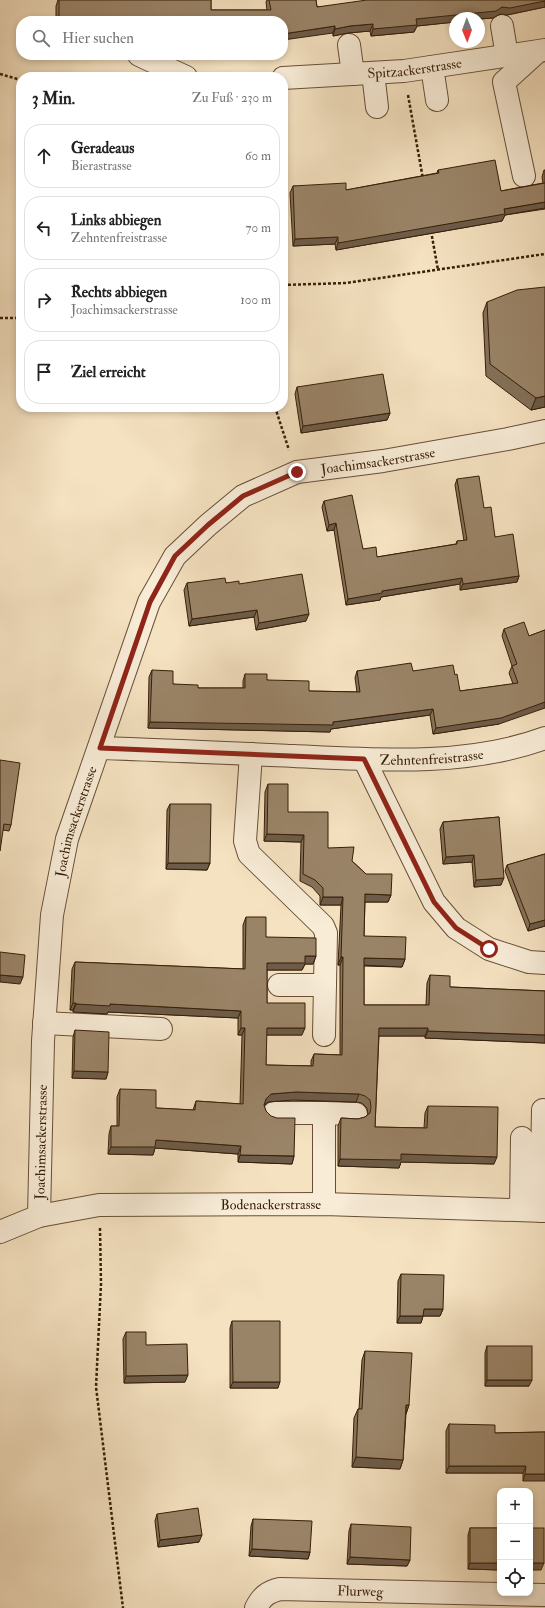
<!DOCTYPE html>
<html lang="de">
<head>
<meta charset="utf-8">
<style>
	:root { --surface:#fff; --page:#f2f2f2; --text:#222; --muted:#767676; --line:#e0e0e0 }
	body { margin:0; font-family:"IM FELL Double Pica",serif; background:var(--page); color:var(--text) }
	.controls { position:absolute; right:12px; bottom:12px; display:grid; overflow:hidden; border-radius:8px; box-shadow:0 2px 6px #0003 }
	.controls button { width:36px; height:36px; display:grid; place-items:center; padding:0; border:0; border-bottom:1px solid var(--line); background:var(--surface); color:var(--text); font:20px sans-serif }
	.compass { position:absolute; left:449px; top:12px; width:36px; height:36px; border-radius:50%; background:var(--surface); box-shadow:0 2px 6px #0003; rotate:179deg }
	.stop { position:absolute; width:12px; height:12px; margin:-9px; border:3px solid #8f2418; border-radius:50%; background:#fff }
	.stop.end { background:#8f2418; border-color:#fff; box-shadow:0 1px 4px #0008 }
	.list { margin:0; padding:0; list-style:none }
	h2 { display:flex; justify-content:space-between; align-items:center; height:52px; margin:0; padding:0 16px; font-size:17px }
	h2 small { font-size:13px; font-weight:400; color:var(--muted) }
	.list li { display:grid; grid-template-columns:26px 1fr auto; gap:12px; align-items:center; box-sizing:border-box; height:64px; margin:0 8px 8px; padding:0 8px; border:1px solid var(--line); border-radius:16px }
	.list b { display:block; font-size:15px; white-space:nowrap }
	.list p { margin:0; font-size:13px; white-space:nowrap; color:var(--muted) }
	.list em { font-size:13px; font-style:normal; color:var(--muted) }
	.icon { flex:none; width:22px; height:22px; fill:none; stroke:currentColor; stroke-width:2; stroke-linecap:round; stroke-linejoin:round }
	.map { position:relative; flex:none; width:545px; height:1608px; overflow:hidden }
	.search { position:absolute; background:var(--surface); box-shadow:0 2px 6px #0003; left:16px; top:16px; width:272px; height:44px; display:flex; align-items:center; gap:10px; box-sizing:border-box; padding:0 14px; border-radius:16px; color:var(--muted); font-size:15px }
	.panel { position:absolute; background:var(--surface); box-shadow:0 2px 6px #0003; left:16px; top:72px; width:272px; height:340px; border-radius:16px }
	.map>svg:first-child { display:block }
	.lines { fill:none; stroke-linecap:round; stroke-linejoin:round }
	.minor-casing { stroke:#674f36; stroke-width:24 }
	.path { stroke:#381e08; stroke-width:2.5; stroke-dasharray:3 2; stroke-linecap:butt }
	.minor { stroke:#f8ecd7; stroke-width:22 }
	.wall { fill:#847259; stroke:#381e08 }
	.shaded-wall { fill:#6c5c49; stroke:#381e08 }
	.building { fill:#9a8468; stroke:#381e08 }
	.route { stroke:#8f2418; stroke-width:5 }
	.labels { text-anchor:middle; stroke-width:3; stroke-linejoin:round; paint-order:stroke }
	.street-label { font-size:14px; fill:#381e08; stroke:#f8ecd7 }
</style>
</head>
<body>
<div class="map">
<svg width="545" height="1608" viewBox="0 0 545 1608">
	<rect width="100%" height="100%" fill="#f5e2c1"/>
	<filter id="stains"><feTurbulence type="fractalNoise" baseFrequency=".005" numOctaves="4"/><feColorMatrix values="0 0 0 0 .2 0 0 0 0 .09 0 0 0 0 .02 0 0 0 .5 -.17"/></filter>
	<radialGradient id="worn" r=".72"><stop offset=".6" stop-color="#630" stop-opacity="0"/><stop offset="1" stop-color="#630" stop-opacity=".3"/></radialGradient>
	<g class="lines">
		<defs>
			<g id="minor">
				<path d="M 502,26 L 507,56"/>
				<path d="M 349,45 L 353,74"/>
				<path d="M 139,55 L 186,77"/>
				<path d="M 432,67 L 437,100"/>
				<path d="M 373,73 L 377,107"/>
				<path id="s1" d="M 283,78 L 404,71 L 545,50"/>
				<path d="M 524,176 L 504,82 L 537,52"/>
				<path id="s2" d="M 100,748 C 165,750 229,753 294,756 C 375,760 467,767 545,738"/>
				<path d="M 251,754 L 245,841 L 249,854 L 323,926 L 326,933 L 324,1035"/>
				<path d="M 364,759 L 434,902 L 456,928 L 489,949 L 529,962 L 545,963"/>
				<path d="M 279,985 L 325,985"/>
				<path d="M 44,1023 L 161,1029"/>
				<path d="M 274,1113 L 324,1113"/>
				<path d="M 324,1204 L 324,1113 L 356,1114"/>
				<path d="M 521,1210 L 522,1138"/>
				<path d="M 541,1211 L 543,1110"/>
				<path id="s3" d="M 39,1216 L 43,1041 L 52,915 L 67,839 L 149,602 L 175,556 L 208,525 L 243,496 L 297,472 L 383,461 L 508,439 L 545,431"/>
				<path id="s4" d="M 0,1232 L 39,1216 L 99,1205 L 324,1204 L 545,1211"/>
				<path id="s5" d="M 256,1608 C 262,1596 268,1592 280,1589 L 545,1595"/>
			</g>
		</defs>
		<use href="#minor" class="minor-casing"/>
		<g class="path">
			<path d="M 0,74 L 21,80"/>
			<path d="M 408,95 L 423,179"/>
			<path d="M 283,172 L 286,213"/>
			<path d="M 431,231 L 438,270"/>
			<path d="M 283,285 L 346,283 L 545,254"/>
			<path d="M 0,318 L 21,318"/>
			<path d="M 275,407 L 289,450"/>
			<path d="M 100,1228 L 101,1284 L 96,1387 L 123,1608"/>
		</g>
		<use href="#minor" class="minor"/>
	</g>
	<g class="wall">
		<path d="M 58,0 L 211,0 L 211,10 L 267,10 L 266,2 L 267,0 L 316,0 L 317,7 L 545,0 L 545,7 L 507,15 L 500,14 L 493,18 L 479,19 L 479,18 L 455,18 L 455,22 L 417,26 L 414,32 L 371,36 L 370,31 L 348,33 L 333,36 L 333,33 L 283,21 L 56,21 L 56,6 Z"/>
		<path d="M 438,170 L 501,191 L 543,183 L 542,177 L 544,170 L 545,170 L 545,209 L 505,215 L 502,221 L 336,250 L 335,244 L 293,246 L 290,193 L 293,186 L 346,190 L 437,173 Z"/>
		<path d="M 487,302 L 545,407 L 531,410 L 486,376 L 483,313 Z"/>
		<path d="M 297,387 L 390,413 L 387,420 L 301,433 L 295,394 Z"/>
		<path d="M 457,479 L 484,508 L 495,537 L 519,576 L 517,582 L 460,590 L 460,584 L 381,597 L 380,600 L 346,605 L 334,530 L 327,531 L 322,507 L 324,501 L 363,549 L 377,557 L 456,544 L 457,541 L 464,541 L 455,485 Z"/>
		<path d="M 187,583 L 226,583 L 239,584 L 306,621 L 256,630 L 254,617 L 189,626 L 184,590 Z"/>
		<path d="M 504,629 L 529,636 L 545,630 L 499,724 L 433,734 L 430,715 L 331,729 L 330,732 L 148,728 L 149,677 L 152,670 L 173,684 L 198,688 L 243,688 L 243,681 L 245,674 L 309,691 L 357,692 L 355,678 L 357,671 L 413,671 L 455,675 L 460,691 L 513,684 L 509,673 L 512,666 L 502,636 Z"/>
		<path d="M 0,760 L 11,825 L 9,831 L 3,830 Z"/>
		<path d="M 268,784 L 288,812 L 328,848 L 352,861 L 366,874 L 391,895 L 388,902 L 365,902 L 364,936 L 405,959 L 402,967 L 364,966 L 364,1005 L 426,1005 L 427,983 L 430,975 L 450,987 L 545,991 L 545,1043 L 425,1038 L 425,1036 L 379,1036 L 375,1127 L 424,1128 L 425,1113 L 428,1106 L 494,1164 L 401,1162 L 399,1168 L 338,1166 L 338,1126 L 341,1118 L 358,1119 L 365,1117 L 368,1114 L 367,1108 L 362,1103 L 356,1102 L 293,1100 L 268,1102 L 264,1106 L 266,1111 L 294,1156 L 292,1164 L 238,1162 L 238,1154 L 155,1148 L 153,1155 L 108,1154 L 109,1134 L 111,1126 L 117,1126 L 117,1097 L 120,1089 L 156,1108 L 193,1110 L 196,1101 L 240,1104 L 242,1035 L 238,1035 L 238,1018 L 108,1012 L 107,1014 L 73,1012 L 73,1010 L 70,1010 L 72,969 L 75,962 L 243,969 L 243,925 L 246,917 L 266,937 L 316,956 L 313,964 L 305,964 L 302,970 L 267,970 L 267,1003 L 302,1035 L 266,1035 L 266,1065 L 311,1066 L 311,1061 L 314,1054 L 340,1055 L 340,965 L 338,965 L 341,905 L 320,905 L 320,896 L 312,887 L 300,881 L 301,842 L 264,841 L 265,792 Z"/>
		<path d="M 170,804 L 210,863 L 207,870 L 166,869 L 167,810 Z"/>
		<path d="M 499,817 L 501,885 L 474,887 L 472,862 L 443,864 L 440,829 L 443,822 Z"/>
		<path d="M 545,854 L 545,926 L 528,931 L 505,871 L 507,865 Z"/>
		<path d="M 75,1030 L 108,1072 L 106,1079 L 72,1078 L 73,1037 Z"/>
		<path d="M 401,1274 L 443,1309 L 440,1316 L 423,1316 L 421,1323 L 397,1323 L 398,1281 Z"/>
		<path d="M 232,1321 L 278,1388 L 230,1388 L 230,1328 Z"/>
		<path d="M 126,1332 L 146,1345 L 185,1382 L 124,1383 L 123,1339 Z"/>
		<path d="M 487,1346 L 529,1386 L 485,1386 L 485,1353 Z"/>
		<path d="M 365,1351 L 409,1405 L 406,1414 L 403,1460 L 400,1469 L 352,1467 L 354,1418 L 358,1409 L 359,1409 L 362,1360 Z"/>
		<path d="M 449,1424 L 495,1433 L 545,1432 L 523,1481 L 523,1473 L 446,1473 L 446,1431 Z"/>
		<path d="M 157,1514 L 199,1542 L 158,1547 L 155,1521 Z"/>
		<path d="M 253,1519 L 310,1552 L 308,1559 L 249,1556 L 251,1526 Z"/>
		<path d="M 351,1524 L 410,1560 L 407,1566 L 347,1564 L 349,1531 Z"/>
		<path d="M 470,1528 L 500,1528 L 500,1570 L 468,1569 L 468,1535 Z"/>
	</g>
	<g class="shaded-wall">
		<path d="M 545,1 L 545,7 L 507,15 L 500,14 L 493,18 L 479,19 L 479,18 L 455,18 L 455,22 L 417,26 L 414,32 L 371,36 L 373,29 L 416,19 Z"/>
		<path d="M 106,19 L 166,20 L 166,21 L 105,21 Z"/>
		<path d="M 373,24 L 370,31 L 348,33 L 333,36 L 335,29 L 350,26 Z"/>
		<path d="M 335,26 L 333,33 L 283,40 L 283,34 Z"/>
		<path d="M 545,202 L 545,208 L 505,215 L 502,221 L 336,250 L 338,243 L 504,209 Z"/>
		<path d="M 338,237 L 335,244 L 293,246 L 295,239 Z"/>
		<path d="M 545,396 L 545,407 L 531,410 L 536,398 Z"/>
		<path d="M 390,413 L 387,420 L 301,433 L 303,426 Z"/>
		<path d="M 336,523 L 334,530 L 327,531 L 329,525 Z"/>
		<path d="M 519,576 L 517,582 L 460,590 L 463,584 Z"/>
		<path d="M 462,578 L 460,584 L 381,597 L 380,600 L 346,605 L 348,599 L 382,591 Z"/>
		<path d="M 257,610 L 254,617 L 189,626 L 192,619 Z"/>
		<path d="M 309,614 L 306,621 L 256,630 L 259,623 Z"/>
		<path d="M 545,702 L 545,708 L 499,724 L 433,734 L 436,728 Z"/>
		<path d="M 433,709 L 430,715 L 331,729 L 330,732 L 148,728 L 150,722 L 333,722 Z"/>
		<path d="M 267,834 L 304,835 L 301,842 L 264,841 Z"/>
		<path d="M 474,855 L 472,862 L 443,864 L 446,857 Z"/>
		<path d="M 168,863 L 210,863 L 207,870 L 166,869 Z"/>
		<path d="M 504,878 L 501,885 L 474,887 L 476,880 Z"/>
		<path d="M 365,894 L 391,895 L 388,902 L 362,902 Z"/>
		<path d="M 323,897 L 343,897 L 341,905 L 320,905 Z"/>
		<path d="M 545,920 L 545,926 L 528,931 L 530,924 Z"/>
		<path d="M 305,956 L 316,956 L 313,964 L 305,964 L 302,970 L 264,970 L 267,963 Z"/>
		<path d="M 341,957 L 343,957 L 340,965 L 338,965 Z"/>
		<path d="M 364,958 L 405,959 L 402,967 L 361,965 Z"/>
		<path d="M 0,975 L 23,977 L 20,984 L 0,982 Z"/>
		<path d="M 73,1003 L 76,1003 L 73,1010 L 70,1010 Z"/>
		<path d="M 76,1004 L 110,1004 L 241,1011 L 238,1018 L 108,1012 L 107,1014 L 73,1012 Z"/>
		<path d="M 241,1028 L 245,1028 L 242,1035 L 238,1035 Z"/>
		<path d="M 267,1028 L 305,1028 L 302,1035 L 264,1035 Z"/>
		<path d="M 379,1028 L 428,1028 L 425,1036 L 376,1036 Z"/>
		<path d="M 428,1031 L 545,1035 L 545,1043 L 425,1038 Z"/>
		<path d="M 74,1071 L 108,1072 L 106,1079 L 72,1078 Z"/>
		<path d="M 296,1092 L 359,1094 L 356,1102 L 293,1100 L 268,1102 L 263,1106 L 266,1099 L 271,1094 Z"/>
		<path d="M 156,1140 L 241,1146 L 238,1154 L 155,1148 L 153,1155 L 108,1154 L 111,1147 Z"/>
		<path d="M 401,1154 L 497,1157 L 494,1164 L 401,1162 L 399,1168 L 338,1166 L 340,1159 Z"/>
		<path d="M 240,1155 L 294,1156 L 292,1164 L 238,1162 Z"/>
		<path d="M 424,1309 L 443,1309 L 440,1316 L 421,1316 Z"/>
		<path d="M 400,1316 L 423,1316 L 421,1323 L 397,1323 Z"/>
		<path d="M 188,1375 L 185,1382 L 124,1383 L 126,1376 Z"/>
		<path d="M 487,1380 L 532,1380 L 529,1386 L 485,1386 Z"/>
		<path d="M 233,1382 L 280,1382 L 278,1388 L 230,1388 Z"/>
		<path d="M 406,1405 L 409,1405 L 406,1414 Z"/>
		<path d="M 356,1457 L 403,1460 L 400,1469 L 352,1467 Z"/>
		<path d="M 449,1466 L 526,1466 L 523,1473 L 446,1473 Z"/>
		<path d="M 525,1474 L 545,1474 L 545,1481 L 523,1481 Z"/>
		<path d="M 202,1535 L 199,1542 L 158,1547 L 160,1540 Z"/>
		<path d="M 252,1549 L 310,1552 L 308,1559 L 249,1556 Z"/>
		<path d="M 350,1557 L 410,1560 L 407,1566 L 347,1564 Z"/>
		<path d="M 470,1563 L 500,1563 L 500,1570 L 468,1569 Z"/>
		<path d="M 530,1563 L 544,1563 L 541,1570 L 530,1570 Z"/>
	</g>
	<g class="building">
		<path d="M 59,0 L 211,0 L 211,10 L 271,10 L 269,0 L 316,0 L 317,7 L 367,0 L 545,0 L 545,1 L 510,8 L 502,7 L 496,11 L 416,19 L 417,25 L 373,29 L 373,24 L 350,26 L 335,29 L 335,26 L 283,34 L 283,21 L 166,21 L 166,20 L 106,19 L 106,21 L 59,21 Z"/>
		<path d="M 495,160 L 501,191 L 545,183 L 545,202 L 504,209 L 505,214 L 338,243 L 338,237 L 295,239 L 293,186 L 346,183 L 346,190 L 439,173 L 438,170 Z"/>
		<path d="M 545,287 L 545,396 L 536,398 L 490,364 L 487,302 L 517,290 Z"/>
		<path d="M 383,374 L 390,413 L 303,426 L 297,387 Z"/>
		<path d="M 479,476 L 484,508 L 491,507 L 495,537 L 513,534 L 519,576 L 463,584 L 462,578 L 382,591 L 382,593 L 348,599 L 336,523 L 329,525 L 324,501 L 352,495 L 363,549 L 376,547 L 377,557 L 457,544 L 457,541 L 467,540 L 457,479 Z"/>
		<path d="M 302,574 L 309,614 L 259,623 L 257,610 L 192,619 L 187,583 L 225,578 L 226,583 L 239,581 L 239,584 Z"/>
		<path d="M 524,622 L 529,636 L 545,630 L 545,702 L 501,718 L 436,728 L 433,709 L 333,722 L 333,725 L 150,722 L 152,670 L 173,671 L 173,684 L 198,685 L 198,688 L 245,688 L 245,674 L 267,674 L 267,680 L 309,681 L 309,691 L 360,692 L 357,671 L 411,663 L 413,671 L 453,665 L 455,675 L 457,674 L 460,691 L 518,683 L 512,666 L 517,664 L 504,629 Z"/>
		<path d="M 0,760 L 20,763 L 11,825 L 4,824 L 0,851 Z"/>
		<path d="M 268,784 L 288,784 L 288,812 L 328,812 L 328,848 L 354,847 L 352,861 L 366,874 L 392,874 L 391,895 L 365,894 L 364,936 L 406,937 L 405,959 L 364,958 L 364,1005 L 429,1005 L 430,975 L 450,976 L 450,987 L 545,991 L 545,1035 L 428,1031 L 428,1028 L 379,1028 L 375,1127 L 427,1128 L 428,1106 L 498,1107 L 497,1157 L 401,1154 L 401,1160 L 340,1159 L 341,1118 L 358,1119 L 365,1117 L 370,1113 L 371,1107 L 370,1100 L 365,1096 L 359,1094 L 296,1092 L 271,1094 L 266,1099 L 264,1105 L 266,1111 L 271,1116 L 277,1118 L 295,1118 L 294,1156 L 240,1155 L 241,1146 L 156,1140 L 155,1147 L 111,1147 L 111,1126 L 119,1126 L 120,1089 L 156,1090 L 156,1108 L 195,1110 L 196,1101 L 243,1104 L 245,1028 L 241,1028 L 241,1011 L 110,1004 L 110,1006 L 76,1004 L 76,1003 L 73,1003 L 75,962 L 245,969 L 246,917 L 266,917 L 266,937 L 316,938 L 316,956 L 305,956 L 305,963 L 267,963 L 267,1003 L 305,1003 L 305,1028 L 267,1028 L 266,1065 L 313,1066 L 314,1054 L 342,1055 L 343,957 L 341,957 L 343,897 L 323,897 L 323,888 L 315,880 L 303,874 L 304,835 L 267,834 Z"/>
		<path d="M 170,804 L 211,804 L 210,863 L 168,863 Z"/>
		<path d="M 499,817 L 504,878 L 476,880 L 474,855 L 446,857 L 443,822 Z"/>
		<path d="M 545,854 L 545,920 L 530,924 L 507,865 Z"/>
		<path d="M 0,952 L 25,955 L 23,977 L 0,975 Z"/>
		<path d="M 75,1030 L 109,1032 L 108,1072 L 74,1071 Z"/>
		<path d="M 401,1274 L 444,1275 L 443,1309 L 424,1309 L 423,1316 L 400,1316 Z"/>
		<path d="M 232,1321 L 280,1321 L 280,1382 L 233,1382 Z"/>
		<path d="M 126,1332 L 146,1332 L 146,1345 L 187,1344 L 188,1375 L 126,1376 Z"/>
		<rect x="487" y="1346" width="45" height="34"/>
		<path d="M 365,1351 L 412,1353 L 409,1405 L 406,1405 L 403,1460 L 356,1457 L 358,1409 L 362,1409 Z"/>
		<path d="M 449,1424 L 495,1425 L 495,1433 L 545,1432 L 545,1474 L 525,1474 L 526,1466 L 449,1466 Z"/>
		<path d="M 198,1508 L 202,1535 L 160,1540 L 157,1514 Z"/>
		<path d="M 253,1519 L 312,1521 L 310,1552 L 252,1549 Z"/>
		<path d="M 351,1524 L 411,1527 L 410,1560 L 350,1557 Z"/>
		<rect x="470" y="1528" width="30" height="35"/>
		<rect x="530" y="1528" width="14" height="35"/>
	</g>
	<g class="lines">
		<path class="route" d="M 297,472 L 243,496 L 208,525 L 175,556 L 150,602 L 100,748 L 364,759 L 434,902 L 456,928 L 489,949"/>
	</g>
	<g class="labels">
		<g class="street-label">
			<text dy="5" stroke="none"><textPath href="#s1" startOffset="132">Spitzackerstrasse</textPath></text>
			<text dy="5" stroke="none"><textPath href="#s3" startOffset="914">Joachimsackerstrasse</textPath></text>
			<text dy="5" stroke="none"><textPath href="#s2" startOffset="332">Zehntenfreistrasse</textPath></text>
			<text dy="5" stroke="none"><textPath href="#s3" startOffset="398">Joachimsackerstrasse</textPath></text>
			<text dy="5" stroke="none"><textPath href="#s3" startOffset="74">Joachimsackerstrasse</textPath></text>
			<text dy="5" stroke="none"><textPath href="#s4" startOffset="275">Bodenackerstrasse</textPath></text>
			<text dy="5" stroke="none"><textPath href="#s5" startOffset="112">Flurweg</textPath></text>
		</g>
	</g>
	<rect width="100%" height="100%" filter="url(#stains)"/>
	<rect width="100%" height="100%" fill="url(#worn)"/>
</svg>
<div class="controls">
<button>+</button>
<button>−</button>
<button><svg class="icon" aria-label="locate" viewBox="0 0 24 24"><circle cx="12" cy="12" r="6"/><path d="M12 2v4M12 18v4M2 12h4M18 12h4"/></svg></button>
</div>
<svg class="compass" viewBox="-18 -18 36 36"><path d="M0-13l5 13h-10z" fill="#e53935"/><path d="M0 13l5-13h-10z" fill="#767676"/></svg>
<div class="stop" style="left:489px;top:949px"></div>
<div class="stop end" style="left:297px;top:472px"></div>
<div class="search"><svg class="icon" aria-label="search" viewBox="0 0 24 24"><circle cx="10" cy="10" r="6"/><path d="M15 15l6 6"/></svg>Hier suchen</div>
<section class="panel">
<h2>3 Min.<small>Zu Fuß · 230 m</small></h2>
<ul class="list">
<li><svg class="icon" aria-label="ahead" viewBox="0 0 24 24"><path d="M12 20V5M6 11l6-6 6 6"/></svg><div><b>Geradeaus</b><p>Bierastrasse</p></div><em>60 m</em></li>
<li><svg class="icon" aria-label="left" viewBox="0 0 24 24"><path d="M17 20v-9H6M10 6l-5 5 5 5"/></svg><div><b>Links abbiegen</b><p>Zehntenfreistrasse</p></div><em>70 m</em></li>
<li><svg class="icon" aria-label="right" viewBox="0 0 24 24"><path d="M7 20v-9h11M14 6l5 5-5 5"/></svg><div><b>Rechts abbiegen</b><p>Joachimsackerstrasse</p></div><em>100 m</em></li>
<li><svg class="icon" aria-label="arrive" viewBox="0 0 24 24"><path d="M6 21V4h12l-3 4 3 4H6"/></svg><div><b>Ziel erreicht</b></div></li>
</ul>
</section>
</div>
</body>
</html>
